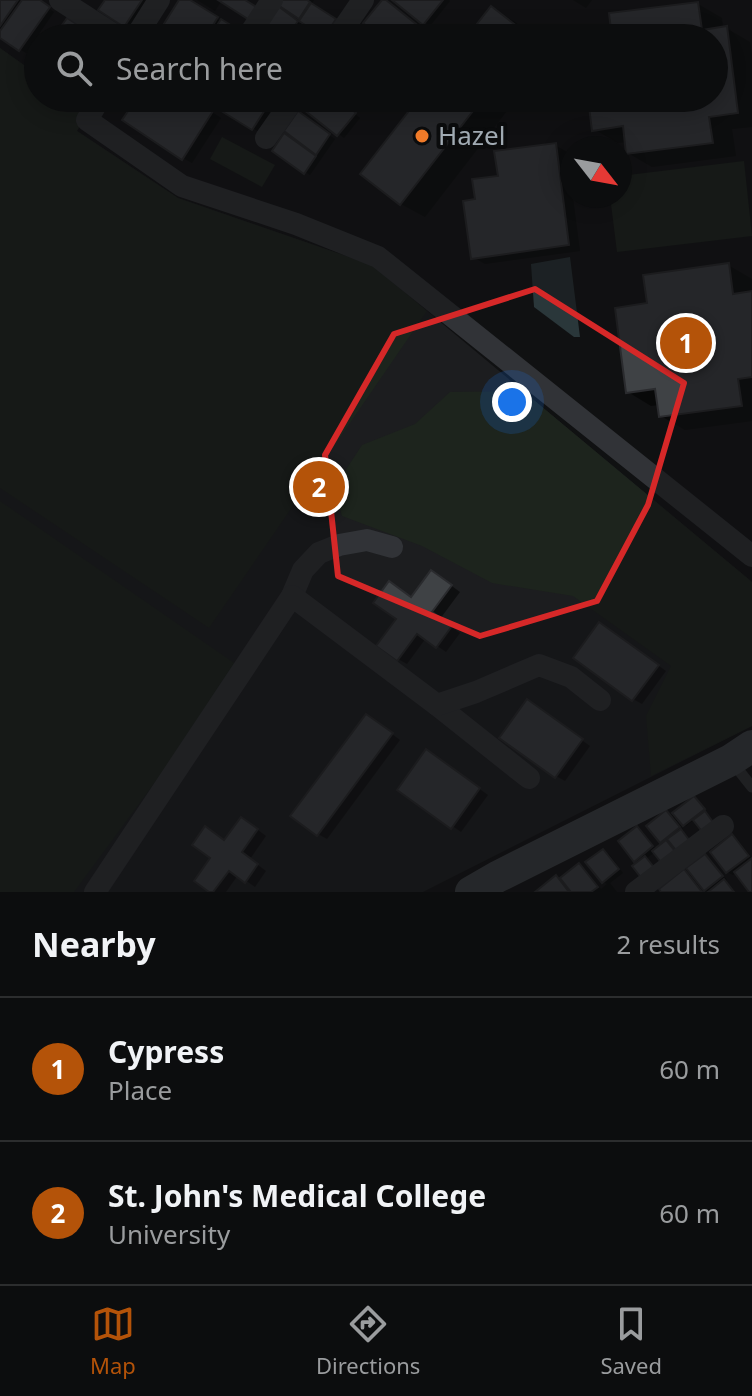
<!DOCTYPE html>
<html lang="en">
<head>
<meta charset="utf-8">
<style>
	:root { --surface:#0c0d0e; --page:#1a1b1c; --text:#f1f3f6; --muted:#9a9c9e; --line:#2c2d2e; --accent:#b45309 }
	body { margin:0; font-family:"Noto Sans",sans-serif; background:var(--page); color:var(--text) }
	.compass { position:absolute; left:560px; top:136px; width:72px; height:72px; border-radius:50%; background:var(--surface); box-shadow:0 4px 20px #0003; rotate:121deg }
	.you { position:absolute; left:512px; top:402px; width:28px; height:28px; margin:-20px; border:6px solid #fff; border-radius:50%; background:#1a73e8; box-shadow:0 0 0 12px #1a73e833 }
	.badge { display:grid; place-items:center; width:52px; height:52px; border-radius:50%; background:var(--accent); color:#fff; font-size:26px; font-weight:700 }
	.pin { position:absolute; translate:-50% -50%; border:4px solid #fff; box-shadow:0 2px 8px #0006 }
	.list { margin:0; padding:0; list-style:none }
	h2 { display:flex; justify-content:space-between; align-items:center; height:104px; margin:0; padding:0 32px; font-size:34px }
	h2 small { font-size:26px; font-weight:400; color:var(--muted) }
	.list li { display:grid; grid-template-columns:52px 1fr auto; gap:24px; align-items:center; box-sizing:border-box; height:144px; padding:0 32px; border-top:2px solid var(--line) }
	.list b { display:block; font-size:30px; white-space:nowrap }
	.list p { margin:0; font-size:26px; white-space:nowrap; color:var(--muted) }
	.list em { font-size:26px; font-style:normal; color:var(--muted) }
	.icon { flex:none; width:44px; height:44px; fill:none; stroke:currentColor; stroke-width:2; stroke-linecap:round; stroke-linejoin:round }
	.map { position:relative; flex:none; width:752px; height:892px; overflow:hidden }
	.search { position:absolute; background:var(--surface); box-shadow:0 4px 20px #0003; left:24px; right:24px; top:24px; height:88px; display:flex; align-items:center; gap:20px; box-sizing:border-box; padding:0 28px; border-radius:44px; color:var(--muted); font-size:30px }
	.sheet { height:392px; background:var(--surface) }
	nav { display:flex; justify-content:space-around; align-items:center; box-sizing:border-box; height:112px; border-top:2px solid var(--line); background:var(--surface); font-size:22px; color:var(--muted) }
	nav a { display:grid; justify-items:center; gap:4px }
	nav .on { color:var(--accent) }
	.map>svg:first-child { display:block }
	.built { fill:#1c1d1f }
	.green { fill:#1d241d }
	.water { fill:#2a373a }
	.shadow { fill:#0007 }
	.building { fill:#3f4245; stroke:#2a2b2e; stroke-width:2 }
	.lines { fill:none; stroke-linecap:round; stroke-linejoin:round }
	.service { stroke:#313337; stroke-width:11 }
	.minor { stroke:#313337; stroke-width:22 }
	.secondary { stroke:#3f4347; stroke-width:32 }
	.marked { fill:none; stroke:#d62828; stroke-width:6; stroke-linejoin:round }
	.poi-dot { fill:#f17b29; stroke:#0b0c0d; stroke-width:3 }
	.labels { text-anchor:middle; stroke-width:8; stroke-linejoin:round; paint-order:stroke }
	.poi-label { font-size:26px; fill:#a1abb3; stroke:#0b0c0d; text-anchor:start }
</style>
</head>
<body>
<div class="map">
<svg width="752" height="892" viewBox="0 0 752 892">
	<rect width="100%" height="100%" fill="#101112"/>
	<path class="built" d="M 0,48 L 38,75 L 38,98 L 70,98 L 77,131 L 178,198 L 372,265 L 752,582 L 752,726 L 423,892 L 0,892 Z"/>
	<g class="green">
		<path d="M 0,48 L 38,75 L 38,98 L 70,98 L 89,112 L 77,131 L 178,198 L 372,265 L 427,311 L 209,628 L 0,488 Z"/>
		<path d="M 222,137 L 275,165 L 262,187 L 210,159 Z"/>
		<path d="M 744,161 L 752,236 L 617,252 L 610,196 L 620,196 L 620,176 Z"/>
		<path d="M 523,391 L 752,582 L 752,726 L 651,776 L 646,716 L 671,666 L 573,596 L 492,583 L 422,546 L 342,516 L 334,488 L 362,445 L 415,424 L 450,392 Z"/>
		<path d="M 0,501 L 240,667 L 74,892 L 0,892 Z"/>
	</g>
	<path class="water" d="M 570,257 L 580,337 L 574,337 L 534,307 L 531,264 Z"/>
	<g class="shadow">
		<path d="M 0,0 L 38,0 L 54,12 L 26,53 L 0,37 Z"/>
		<path d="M 107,0 L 149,0 L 131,28 L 101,10 Z"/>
		<path d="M 182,0 L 187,0 L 248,38 L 158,38 Z"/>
		<path d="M 197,0 L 222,0 L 215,11 Z"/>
		<path d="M 283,0 L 314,0 L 311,5 L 340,24 L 329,38 L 305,22 L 294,38 L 260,38 L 284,12 L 300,24 L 303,19 L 280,4 Z"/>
		<path d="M 395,0 L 449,0 L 450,1 L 430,26 Z"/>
		<path d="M 573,0 L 592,0 L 586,8 Z"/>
		<path d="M 389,4 L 426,32 L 421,38 L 385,38 Z"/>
		<path d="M 698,4 L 722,18 L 723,29 L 726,28 L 750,42 L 752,56 L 752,127 L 732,129 L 736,156 L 652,167 L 628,153 L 627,142 L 618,143 L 594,129 L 590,98 L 714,98 L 714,38 L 614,38 Z"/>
		<path d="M 491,8 L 515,22 L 535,38 L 468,38 Z"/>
		<path d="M 74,23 L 88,34 L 85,38 L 56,38 Z"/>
		<path d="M 364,29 L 369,32 L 377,38 L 357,38 Z"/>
		<path d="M 139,98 L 191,98 L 221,118 L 192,163 L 183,158 Z"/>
		<path d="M 207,98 L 268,98 L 277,104 L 259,132 Z"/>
		<path d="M 315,98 L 335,98 L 360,118 L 344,138 L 306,109 Z"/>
		<path d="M 344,98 L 375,98 L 363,112 Z"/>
		<path d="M 421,98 L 517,98 L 425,217 L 401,204 Z"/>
		<path d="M 298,114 L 335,139 L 310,175 L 275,151 Z"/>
		<path d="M 555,145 L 567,152 L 580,251 L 485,264 L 473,257 L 478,201 L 500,177 Z"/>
		<path d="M 728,265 L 752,279 L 752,421 L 685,430 L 661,416 L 659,405 L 651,406 L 628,392 L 649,305 Z"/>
		<path d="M 441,578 L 460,592 L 440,619 L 460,633 L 446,652 L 426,638 L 407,664 L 398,659 Z"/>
		<path d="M 609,630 L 666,671 L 642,704 L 633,699 Z"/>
		<path d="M 536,707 L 590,746 L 565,781 L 556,776 Z"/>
		<path d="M 376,722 L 400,740 L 327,839 L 318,834 Z"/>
		<path d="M 436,757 L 488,795 L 461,832 L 400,789 Z"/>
		<path d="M 696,799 L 705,811 L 686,826 L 676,819 L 684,831 L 667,866 L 655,852 L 647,858 L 657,872 L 635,860 L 638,828 L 643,832 L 657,850 L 665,843 L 661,841 L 667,812 L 681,820 Z"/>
		<path d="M 250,824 L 266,836 L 250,859 L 266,871 L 255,887 L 238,875 L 226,892 L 213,892 L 225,841 Z"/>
		<path d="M 732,837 L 738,840 L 752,858 L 752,892 L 737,872 L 733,875 L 727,872 Z"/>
		<path d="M 603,851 L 609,854 L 623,873 L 610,883 L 617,892 L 538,892 L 556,878 L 560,880 L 579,865 L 585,869 L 601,889 L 607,884 L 603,881 Z"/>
		<path d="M 705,856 L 711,859 L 727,880 L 725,882 L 735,892 L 709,892 L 699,886 L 703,892 L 664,892 L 684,872 L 697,879 Z"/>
	</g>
	<g class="building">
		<path d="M 0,0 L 18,0 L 0,26 Z"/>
		<path d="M 22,0 L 40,0 L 50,7 L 19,51 L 0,38 L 0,31 Z"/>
		<path d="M 105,0 L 142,0 L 124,27 L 98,10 Z"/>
		<path d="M 179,0 L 190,0 L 218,17 L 205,38 L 155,38 Z"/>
		<path d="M 218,0 L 245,0 L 258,8 L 251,21 Z"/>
		<path d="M 281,0 L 307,0 L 310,2 L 299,19 L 278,5 Z"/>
		<path d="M 382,0 L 386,0 L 421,28 L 413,38 L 382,38 L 363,23 Z"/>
		<path d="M 392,0 L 443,0 L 423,25 Z"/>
		<path d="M 698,2 L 702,30 L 727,26 L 738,113 L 709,117 L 713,143 L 626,154 L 623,126 L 592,131 L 588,98 L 714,98 L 714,38 L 612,38 L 609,13 Z"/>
		<path d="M 311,3 L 336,19 L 324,37 L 299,21 Z"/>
		<path d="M 278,6 L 298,21 L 286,38 L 257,38 Z"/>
		<path d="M 491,6 L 531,37 L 530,38 L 466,38 Z"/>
		<path d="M 67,18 L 84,29 L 78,38 L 53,38 Z"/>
		<path d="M 221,19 L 250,37 L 249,38 L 209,38 Z"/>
		<path d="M 137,98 L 193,98 L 213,111 L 182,160 L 122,120 Z"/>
		<path d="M 214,98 L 271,98 L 272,99 L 252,130 L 210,104 Z"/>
		<path d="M 312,98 L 337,98 L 356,113 L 337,136 L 303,109 Z"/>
		<path d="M 340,98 L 367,98 L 356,111 Z"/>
		<path d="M 419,98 L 483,98 L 400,205 L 360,174 Z"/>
		<path d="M 298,111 L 330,134 L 316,155 L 284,131 Z"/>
		<path d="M 284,133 L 316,156 L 304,174 L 272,151 Z"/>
		<path d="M 556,143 L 569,245 L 471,259 L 463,201 L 475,199 L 472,179 L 498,176 L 494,151 Z"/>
		<path d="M 729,263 L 733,294 L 752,291 L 752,377 L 738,379 L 742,406 L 659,417 L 655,389 L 626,393 L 615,308 L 647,303 L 643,275 Z"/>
		<path d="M 431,570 L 452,585 L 432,612 L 452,626 L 436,648 L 417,634 L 397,661 L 376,646 L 396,619 L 373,603 L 389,581 L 411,597 Z"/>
		<path d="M 599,622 L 659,665 L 632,701 L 573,658 Z"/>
		<path d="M 527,699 L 583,739 L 555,778 L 499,738 Z"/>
		<path d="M 366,714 L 393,733 L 317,836 L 290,816 Z"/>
		<path d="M 426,749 L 480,788 L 451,829 L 397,790 Z"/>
		<path d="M 694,796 L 705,809 L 683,826 L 672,813 Z"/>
		<path d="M 666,810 L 680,827 L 660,843 L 646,826 Z"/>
		<path d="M 705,811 L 715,825 L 704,834 L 693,820 Z"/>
		<path d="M 241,817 L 258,829 L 242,852 L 258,864 L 245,883 L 229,871 L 213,892 L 209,892 L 194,881 L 210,858 L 192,845 L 205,826 L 224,840 Z"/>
		<path d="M 637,826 L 653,846 L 634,862 L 618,841 Z"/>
		<path d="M 681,829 L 692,844 L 679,854 L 667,839 Z"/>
		<path d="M 732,834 L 749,856 L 726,873 L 710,852 Z"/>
		<path d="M 666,840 L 678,855 L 664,866 L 652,851 Z"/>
		<path d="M 603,849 L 619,869 L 602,883 L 585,862 Z"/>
		<path d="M 705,854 L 723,876 L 704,891 L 686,868 Z"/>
		<path d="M 645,856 L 656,870 L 643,880 L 632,866 Z"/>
		<path d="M 752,858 L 752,892 L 749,892 L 734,872 Z"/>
		<path d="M 579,863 L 598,887 L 591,892 L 571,892 L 560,878 Z"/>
		<path d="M 684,869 L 702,892 L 661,892 L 659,889 Z"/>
		<path d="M 556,875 L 569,892 L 535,892 Z"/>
		<path d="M 724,879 L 734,892 L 708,892 Z"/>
	</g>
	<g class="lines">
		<path class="service" d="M 733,763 L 752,787"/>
		<g class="minor">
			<path d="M 60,0 L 119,38"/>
			<path d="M 251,32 L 272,0"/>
			<path d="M 135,38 L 159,0"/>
			<path d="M 337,38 L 363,0"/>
			<path d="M 100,98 L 87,120 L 182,186 L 296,224 L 378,257 L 752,556"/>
			<path d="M 266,138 L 294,98"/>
			<path d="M 292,596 L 303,570 L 319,553 L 339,545 L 367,540 L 392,547"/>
			<path d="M 437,705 L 529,778"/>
			<path d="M 95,892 L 292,596 L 437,705 L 476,692 L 539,665 L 571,677 L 600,700"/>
			<path d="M 636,892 L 723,826"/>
		</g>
		<path class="secondary" d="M 471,892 L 497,877 L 731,760 L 752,746"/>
	</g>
	<path d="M0 0H752V892H0ZM 535,289 L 684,383 L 648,505 L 597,601 L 480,636 L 338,576 L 325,455 L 394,334 Z" fill="#101112" fill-opacity=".55" fill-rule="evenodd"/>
	<path class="marked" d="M 535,289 L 684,383 L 648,505 L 597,601 L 480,636 L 338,576 L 325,455 L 394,334 Z"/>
	<circle class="poi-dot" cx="422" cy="136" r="8"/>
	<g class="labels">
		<g class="poi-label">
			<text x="438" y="145">Hazel</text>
		</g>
	</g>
</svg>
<svg class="compass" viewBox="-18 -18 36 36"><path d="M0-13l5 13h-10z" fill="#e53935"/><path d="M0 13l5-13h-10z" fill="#9a9c9e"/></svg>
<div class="you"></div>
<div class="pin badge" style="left:686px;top:343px">1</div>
<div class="pin badge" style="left:319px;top:487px">2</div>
<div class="search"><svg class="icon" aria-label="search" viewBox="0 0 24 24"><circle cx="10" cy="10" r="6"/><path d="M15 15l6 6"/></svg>Search here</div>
</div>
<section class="sheet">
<h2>Nearby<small>2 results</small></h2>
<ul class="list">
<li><span class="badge">1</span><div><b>Cypress</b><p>Place</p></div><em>60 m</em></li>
<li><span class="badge">2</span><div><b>St. John's Medical College</b><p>University</p></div><em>60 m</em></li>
</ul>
</section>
<nav>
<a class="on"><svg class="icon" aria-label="map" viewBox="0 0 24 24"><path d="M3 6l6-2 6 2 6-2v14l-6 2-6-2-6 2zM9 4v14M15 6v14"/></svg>Map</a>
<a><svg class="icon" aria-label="directions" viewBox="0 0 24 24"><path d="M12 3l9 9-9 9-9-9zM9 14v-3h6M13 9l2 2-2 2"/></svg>Directions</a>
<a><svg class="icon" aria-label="saved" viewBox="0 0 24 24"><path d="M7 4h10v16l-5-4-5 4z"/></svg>Saved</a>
</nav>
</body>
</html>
